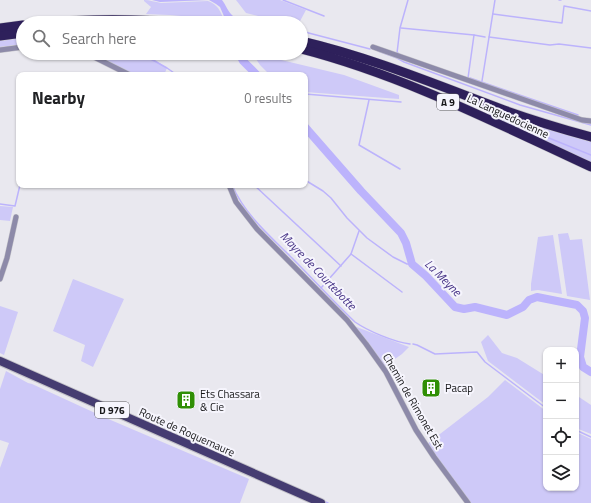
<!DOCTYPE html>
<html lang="en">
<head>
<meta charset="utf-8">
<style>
	:root { --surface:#fff; --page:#f2f2f2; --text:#202124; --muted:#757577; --line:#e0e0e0 }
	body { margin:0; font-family:"Titillium Web",sans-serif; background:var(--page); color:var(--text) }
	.controls { position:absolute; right:12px; bottom:12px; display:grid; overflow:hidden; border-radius:8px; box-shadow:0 1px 3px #0004 }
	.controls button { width:36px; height:36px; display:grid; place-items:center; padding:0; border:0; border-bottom:1px solid var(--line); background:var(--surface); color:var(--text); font:20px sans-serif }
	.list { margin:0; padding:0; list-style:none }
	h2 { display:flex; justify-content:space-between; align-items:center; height:52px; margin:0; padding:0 16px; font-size:17px }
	h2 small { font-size:13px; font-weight:400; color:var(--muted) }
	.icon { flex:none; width:22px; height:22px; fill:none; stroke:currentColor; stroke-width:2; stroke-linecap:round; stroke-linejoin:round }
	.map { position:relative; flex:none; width:591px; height:503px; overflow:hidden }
	.search { position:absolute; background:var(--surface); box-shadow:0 1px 3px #0004; left:16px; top:16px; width:292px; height:44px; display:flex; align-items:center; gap:10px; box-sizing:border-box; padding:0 14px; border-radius:22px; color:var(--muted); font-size:15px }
	.panel { position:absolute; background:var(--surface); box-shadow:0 1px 3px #0004; left:16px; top:72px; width:292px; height:116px; border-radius:8px }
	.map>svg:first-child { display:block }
	.green { fill:#cec9f8 }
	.water { fill:#bcb3fc }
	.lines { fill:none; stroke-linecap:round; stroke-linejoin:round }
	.stream { stroke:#bcb3fc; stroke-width:1.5 }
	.river { stroke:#bcb3fc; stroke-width:8 }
	.street-casing { stroke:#c3c2c8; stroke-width:6 }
	.primary-casing { stroke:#c3c2c8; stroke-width:10 }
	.highway-casing { stroke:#c3c2c8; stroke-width:10 }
	.street { stroke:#8d8aa9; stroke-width:5 }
	.primary { stroke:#453c71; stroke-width:8 }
	.highway { stroke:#2e205b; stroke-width:9 }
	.labels { text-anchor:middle; stroke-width:4; stroke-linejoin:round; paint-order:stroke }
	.shield { fill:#f6f5fd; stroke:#5a5a5d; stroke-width:1 }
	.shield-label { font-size:10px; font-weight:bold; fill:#171719 }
	.street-label { font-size:11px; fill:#171719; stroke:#f6f5fd }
	.poi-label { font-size:11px; fill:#171719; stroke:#f6f5fd; text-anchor:start }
	.water-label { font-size:12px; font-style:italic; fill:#473486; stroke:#f6f5fd }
</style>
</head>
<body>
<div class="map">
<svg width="591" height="503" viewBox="0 0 591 503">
	<rect width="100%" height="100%" fill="#e9e8ef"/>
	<g class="green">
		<path d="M 144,0 C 150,0 155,2 161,3 L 208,1 C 218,5 220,10 224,20 L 170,15 L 146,14 L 151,7 L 144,1 Z"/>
		<path d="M 236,0 L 280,0 L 306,10 L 299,23 L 288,23 L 246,13 Z"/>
		<path d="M 23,38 L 23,44 L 0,47 L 0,41 Z"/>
		<path d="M 92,53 L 145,53 L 167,68 L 164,75 L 133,75 L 122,68 Z"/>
		<path d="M 252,53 L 344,75 L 399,95 L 399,99 L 305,92 L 305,75 L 270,75 L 260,65 Z"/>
		<path d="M 488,110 L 544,128 L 591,142 L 591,163 L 486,113 Z"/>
		<path d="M 0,206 L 13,207 L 10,221 L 0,220 Z"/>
		<path d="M 568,233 L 570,240 L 582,239 L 590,300 L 567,296 L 558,234 Z"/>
		<path d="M 553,235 L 562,294 L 538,290 L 531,291 L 531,284 L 538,237 Z"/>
		<path d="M 73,279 L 124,299 L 93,367 L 81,361 L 85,345 L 53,331 Z"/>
		<path d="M 0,306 L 18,312 L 4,355 L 0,353 Z"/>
		<path d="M 354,326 L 409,347 L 402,354 L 385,366 Z"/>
		<path d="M 488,335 L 502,353 L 517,358 L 546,376 L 546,405 L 488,361 L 481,342 Z"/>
		<path d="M 6,371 L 28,383 L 32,384 L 106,418 L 249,479 L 240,503 L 0,503 L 0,468 L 9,443 L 0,440 L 0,389 Z"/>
		<path d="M 505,380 L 546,411 L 546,488 L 576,488 L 576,432 L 591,439 L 591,503 L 471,503 L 427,444 L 488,397 Z"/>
		<path d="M 576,395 L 591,405 L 591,434 L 576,428 Z"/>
	</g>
	<path class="water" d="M 152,0 L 222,0 C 226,5 228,12 233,16 L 233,22 L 226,21 L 220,7 L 216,4 L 209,0 L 160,2 Z"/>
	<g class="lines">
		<g class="stream">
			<path d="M 283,0 L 324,16"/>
			<path d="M 559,0 L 561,0"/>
			<path d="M 493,14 L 562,23 L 564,6 L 591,11"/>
			<path d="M 231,17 L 243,18 L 267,23"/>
			<path d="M 401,28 L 474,35"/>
			<path d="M 301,31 L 370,49"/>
			<path d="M 489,37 L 550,45 L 559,44 L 591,48"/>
			<path d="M 378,51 L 397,58 L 404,62 L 520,105 L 591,125"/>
			<path d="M 140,53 L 167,68 L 177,75"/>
			<path d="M 398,53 L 397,53 L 400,28 L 408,0"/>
			<path d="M 468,78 L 474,35 L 485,37"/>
			<path d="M 470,78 L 578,115"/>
			<path d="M 482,81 L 495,0"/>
			<path d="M 305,94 L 401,102"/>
			<path d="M 369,100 L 359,145 L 400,169"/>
			<path d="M 539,134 L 591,155"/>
			<path d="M 305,180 L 323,191 L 331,198 L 347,218 L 367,238 L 393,257 L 407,264 L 412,264"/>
			<path d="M 232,185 C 245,215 270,236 292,258 C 313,279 333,301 355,322 C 368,331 394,342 410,344"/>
			<path d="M 254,185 L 341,266"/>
			<path d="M 0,204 L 15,206 L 20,185"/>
			<path d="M 351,254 L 402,292"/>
			<path d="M 321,288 L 351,254 L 359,231"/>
			<path d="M 413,344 L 417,345 L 435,354 L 477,352 L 485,362 L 546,408"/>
			<path d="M 576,430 L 591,437"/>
			<path d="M 323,501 L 328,503"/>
		</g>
		<g class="river">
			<path d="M 239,53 L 243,61 L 257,75"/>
			<path d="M 305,127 L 361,191 L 401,233 L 406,243 L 412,264 L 426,276 L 455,307 L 464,309 L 475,307 L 507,315 L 523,307 L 529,300 L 537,297 L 577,305 L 583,311 L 585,318 L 580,357 L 583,367 L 591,372"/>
		</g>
		<defs>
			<g id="street">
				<path d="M 373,47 L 582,120 L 591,121"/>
				<path d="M 0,50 L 23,47"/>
				<path d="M 86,53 L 130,75"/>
				<path d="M 229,185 L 236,202 L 257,229 L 347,320 L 366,344 L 386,372 L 416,430 L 434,457 L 468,503"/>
				<path d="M 0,279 L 7,258 L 16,217"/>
			</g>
			<path id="primary" d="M 0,361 L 321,503"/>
			<g id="highway">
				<path d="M 43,23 C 92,18 141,19 190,23"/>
				<path d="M 0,28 L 23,25"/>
				<path d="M 0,36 L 23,33"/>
				<path d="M 301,41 C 370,57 437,85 504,110 C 532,120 562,129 591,137"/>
				<path d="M 301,49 C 402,75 496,123 591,167"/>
			</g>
		</defs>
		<use href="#street" class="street-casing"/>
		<use href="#primary" class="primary-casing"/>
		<use href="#highway" class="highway-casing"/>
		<use href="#street" class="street"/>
		<use href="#primary" class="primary"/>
		<use href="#highway" class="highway"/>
	</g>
	<defs>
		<symbol id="building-square" viewBox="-11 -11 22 22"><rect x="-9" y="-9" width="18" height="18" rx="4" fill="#308f05" stroke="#f6f5fd"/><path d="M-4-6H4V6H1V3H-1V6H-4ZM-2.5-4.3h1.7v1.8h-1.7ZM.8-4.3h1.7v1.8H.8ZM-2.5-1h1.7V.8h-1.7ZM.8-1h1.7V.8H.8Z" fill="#fff"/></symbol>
	</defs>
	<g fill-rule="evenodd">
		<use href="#building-square" x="420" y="377" width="22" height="22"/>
		<use href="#building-square" x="175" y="389" width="22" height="22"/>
	</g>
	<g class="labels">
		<g class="shield">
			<rect x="437" y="94" width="22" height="16" rx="3"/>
			<rect x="95" y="402" width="34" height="16" rx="3"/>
		</g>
		<g class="shield-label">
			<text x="448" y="106">A 9</text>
			<text x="112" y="414">D 976</text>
		</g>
		<g class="street-label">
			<text transform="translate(508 116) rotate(25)" y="4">La Languedocienne</text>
			<text transform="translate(413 401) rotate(60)" y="4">Chemin de Rimonet Est</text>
			<text transform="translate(187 432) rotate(24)" y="4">Route de Roquemaure</text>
		</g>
		<g class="poi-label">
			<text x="445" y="392">Pacap</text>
			<text x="200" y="398">Ets Chassara<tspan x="200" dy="13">&amp; Cie</tspan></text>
		</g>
		<g class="water-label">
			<text transform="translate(318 271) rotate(46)" y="4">Mayre de Courtebotte</text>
			<text transform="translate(443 278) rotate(45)" y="4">La Meyne</text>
		</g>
	</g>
</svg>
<div class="controls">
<button>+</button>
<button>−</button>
<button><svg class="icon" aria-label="locate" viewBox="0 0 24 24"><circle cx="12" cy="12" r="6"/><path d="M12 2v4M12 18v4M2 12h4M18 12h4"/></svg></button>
<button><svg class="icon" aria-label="layers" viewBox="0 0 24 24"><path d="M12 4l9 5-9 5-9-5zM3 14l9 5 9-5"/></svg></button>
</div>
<div class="search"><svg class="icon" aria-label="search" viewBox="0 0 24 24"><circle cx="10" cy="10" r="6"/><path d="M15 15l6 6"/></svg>Search here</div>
<section class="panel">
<h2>Nearby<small>0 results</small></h2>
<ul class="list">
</ul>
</section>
</div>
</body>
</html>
